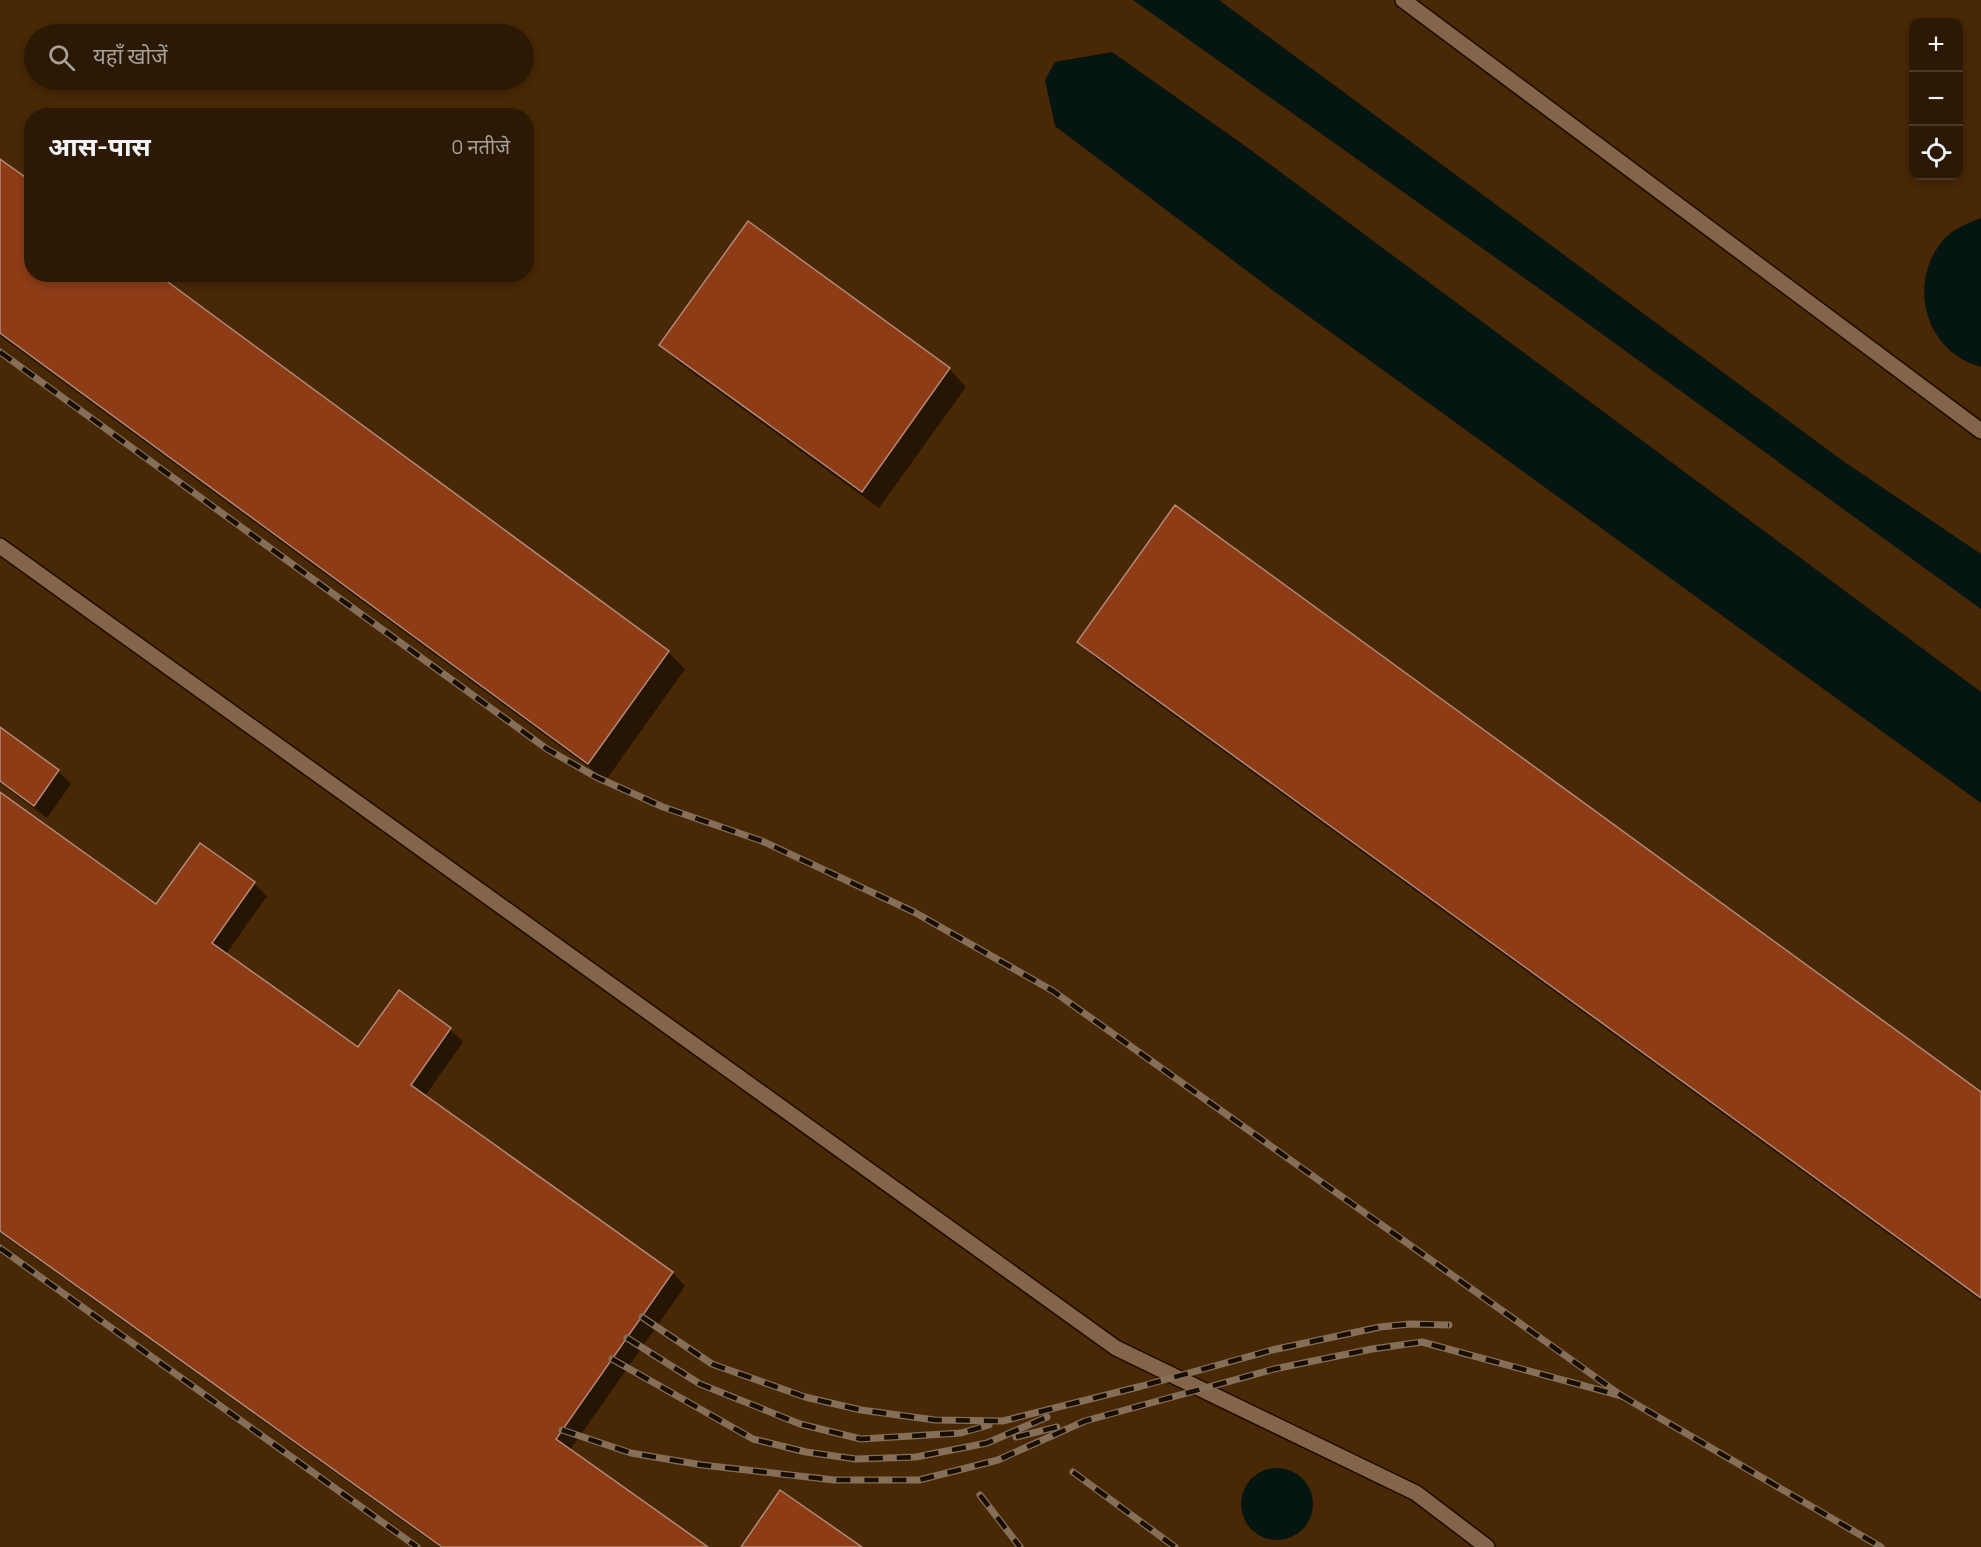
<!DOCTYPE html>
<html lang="hi">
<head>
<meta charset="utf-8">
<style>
	:root { --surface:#2c1904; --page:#382613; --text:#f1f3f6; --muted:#a6a09a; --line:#483826 }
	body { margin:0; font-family:Manrope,"Noto Sans Devanagari",sans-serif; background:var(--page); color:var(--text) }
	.controls { position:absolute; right:18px; top:18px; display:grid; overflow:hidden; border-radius:12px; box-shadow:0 3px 9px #0003 }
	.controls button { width:54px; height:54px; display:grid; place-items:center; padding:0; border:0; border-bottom:2px solid var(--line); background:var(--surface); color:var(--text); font:30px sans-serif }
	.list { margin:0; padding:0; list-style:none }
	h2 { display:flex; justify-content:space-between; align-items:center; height:78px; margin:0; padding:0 24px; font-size:26px }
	h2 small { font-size:20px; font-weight:400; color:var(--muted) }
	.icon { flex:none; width:33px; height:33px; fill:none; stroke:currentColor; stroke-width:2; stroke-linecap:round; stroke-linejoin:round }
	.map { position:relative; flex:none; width:1981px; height:1547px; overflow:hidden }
	.search { position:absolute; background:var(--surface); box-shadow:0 3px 9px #0003; left:24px; top:24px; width:510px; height:66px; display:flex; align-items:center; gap:15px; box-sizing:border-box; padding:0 21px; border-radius:33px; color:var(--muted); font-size:22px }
	.panel { position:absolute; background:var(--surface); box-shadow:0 3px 9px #0003; left:24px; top:108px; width:510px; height:174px; border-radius:24px }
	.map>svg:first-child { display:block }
	.built { fill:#482805; fill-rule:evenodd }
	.water { fill:#041512 }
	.shadow { fill:#0007 }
	.building { fill:#8d3c16; stroke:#b38a79; stroke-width:1.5 }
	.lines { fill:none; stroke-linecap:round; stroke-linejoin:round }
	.minor-casing { stroke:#1e0b00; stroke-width:18 }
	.minor { stroke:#84654a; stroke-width:15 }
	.rail-casing { stroke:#856f59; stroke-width:7 }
	.rail { stroke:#190e04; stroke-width:4.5; stroke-dasharray:14; stroke-linecap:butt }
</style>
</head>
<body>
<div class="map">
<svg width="1981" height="1547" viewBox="0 0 1981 1547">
	<rect width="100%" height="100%" fill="#3b2105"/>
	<path class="built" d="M 0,0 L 1981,0 L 1981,1547 L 0,1547 ZM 1914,22 L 1958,22 L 1958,176 L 1914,176 ZM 34,34 L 524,34 L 524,80 L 34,80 ZM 32,116 L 526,116 L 526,274 L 32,274 Z"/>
	<g class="water">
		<path d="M 1133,0 L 1219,0 L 1843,461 L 1981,554 L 1981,609 L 1558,302 Z"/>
		<path d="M 1112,52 L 1248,148 L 1981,692 L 1981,803 L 1271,289 L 1055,126 L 1045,80 L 1055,62 Z"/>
		<path d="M 1981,218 L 1981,367 C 1924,352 1906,281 1945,238 C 1955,228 1968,223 1981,218 Z"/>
		<circle cx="1277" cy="1504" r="36"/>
	</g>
	<g class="shadow">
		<path d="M 0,161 L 32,274 L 668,652 L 685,669 L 606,780 L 0,336 Z"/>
		<path d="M 748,223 L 949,369 L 966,387 L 879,508 L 678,362 L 661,345 Z"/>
		<path d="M 1079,641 L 1981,1093 L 1981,1301 L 1096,659 Z"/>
		<path d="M 0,729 L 58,771 L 71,784 L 47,818 L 0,783 Z"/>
		<path d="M 0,794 L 157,906 L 254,884 L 267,896 L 226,954 L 359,1049 L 399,992 L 450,1029 L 463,1042 L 425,1096 L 673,1273 L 685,1286 L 570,1450 L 706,1547 L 439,1547 L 0,1233 Z"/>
	</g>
	<g class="building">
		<path d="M 0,159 L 32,182 L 32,274 L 157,274 L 669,651 L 588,764 L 0,333 Z"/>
		<path d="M 748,221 L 950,368 L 862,492 L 659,345 Z"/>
		<path d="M 1175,505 L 1981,1092 L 1981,1298 L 1077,642 Z"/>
		<path d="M 0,727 L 59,770 L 34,806 L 0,781 Z"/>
		<path d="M 0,792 L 156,904 L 200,843 L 255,882 L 212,943 L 358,1047 L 399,990 L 451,1028 L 411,1085 L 673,1272 L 556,1439 L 708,1547 L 442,1547 L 0,1231 Z"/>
		<path d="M 780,1490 L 862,1547 L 741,1547 Z"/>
	</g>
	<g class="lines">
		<defs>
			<g id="minor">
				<path d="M 1403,0 L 1981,431"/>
				<path d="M 0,546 L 1116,1348 L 1416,1493 L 1487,1547"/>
			</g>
		</defs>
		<use href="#minor" class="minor-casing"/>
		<use href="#minor" class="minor"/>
		<defs>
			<g id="rail">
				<path d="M 0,352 L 547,749 L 596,777 L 663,807 L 762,841 L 914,912 L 1053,991 L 1622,1396"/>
				<path d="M 0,1248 L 417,1547"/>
				<path d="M 642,1317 L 712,1364 L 805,1397 L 861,1410 L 935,1420 L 1003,1421 L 1142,1386 L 1272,1350 L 1380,1327 L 1410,1324 L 1449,1325"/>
				<path d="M 627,1338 L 700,1384 L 800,1424 L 861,1439 L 961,1433 L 989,1425"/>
				<path d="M 612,1359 L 753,1439 L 806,1452 L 856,1459 L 916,1457 L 987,1443 L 1047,1417"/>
				<path d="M 562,1430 L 631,1453 L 702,1465 L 834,1480 L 919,1480 L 998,1460 L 1085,1421 L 1274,1369 L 1372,1349 L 1422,1342 L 1622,1396 L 1881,1547"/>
				<path d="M 1016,1437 L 1057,1427"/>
				<path d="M 1073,1472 L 1175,1547"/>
				<path d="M 980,1495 L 1020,1547"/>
			</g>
		</defs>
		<use href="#rail" class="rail-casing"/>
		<use href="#rail" class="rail"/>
	</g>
</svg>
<div class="controls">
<button>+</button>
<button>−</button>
<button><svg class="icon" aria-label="locate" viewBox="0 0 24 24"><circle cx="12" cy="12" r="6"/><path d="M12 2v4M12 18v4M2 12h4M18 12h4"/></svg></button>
</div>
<div class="search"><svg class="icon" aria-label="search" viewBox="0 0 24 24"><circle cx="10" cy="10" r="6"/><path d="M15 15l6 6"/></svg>यहाँ खोजें</div>
<section class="panel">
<h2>आस-पास<small>0 नतीजे</small></h2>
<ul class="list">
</ul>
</section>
</div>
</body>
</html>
